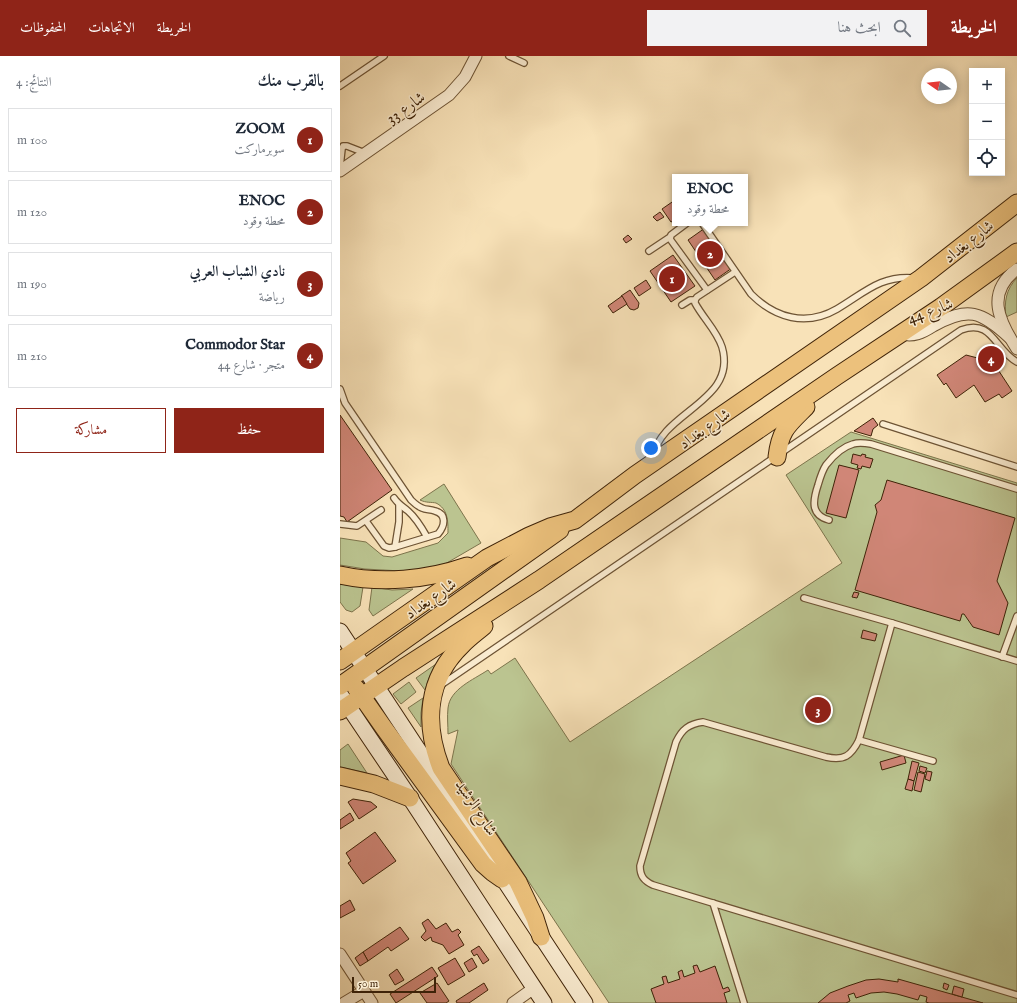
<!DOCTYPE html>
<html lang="ar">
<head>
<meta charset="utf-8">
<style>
	:root { --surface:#fff; --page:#f2f2f3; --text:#1f2937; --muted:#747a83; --line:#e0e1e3; --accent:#8f2418 }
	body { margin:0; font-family:"IM FELL English",Amiri,serif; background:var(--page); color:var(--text); direction:rtl }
	.controls { position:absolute; right:12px; top:12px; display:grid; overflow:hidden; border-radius:0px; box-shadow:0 2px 10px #0003 }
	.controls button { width:36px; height:36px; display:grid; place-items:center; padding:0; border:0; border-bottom:1px solid var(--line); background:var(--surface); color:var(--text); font:20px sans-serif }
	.compass { position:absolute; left:581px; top:12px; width:36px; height:36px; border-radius:50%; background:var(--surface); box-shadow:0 2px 10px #0003; rotate:284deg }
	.scale { position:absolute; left:12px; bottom:10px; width:84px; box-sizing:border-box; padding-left:4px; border:2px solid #3f2308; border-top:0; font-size:11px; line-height:14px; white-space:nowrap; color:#3f2308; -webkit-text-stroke:3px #faecd1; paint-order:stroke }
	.you { position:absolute; left:311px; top:392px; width:14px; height:14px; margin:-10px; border:3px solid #fff; border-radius:50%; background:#1a73e8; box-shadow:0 0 0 6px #1a73e833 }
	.badge { display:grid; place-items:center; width:26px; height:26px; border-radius:50%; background:var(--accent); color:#fff; font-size:13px; font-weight:700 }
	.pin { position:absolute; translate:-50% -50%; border:2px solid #fff; box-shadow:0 1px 4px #0006 }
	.popup { position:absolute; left:332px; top:118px; width:76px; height:52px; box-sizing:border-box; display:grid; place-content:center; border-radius:0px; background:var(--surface); filter:drop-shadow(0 1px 3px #0005); font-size:13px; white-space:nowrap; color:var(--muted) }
	.popup b { font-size:15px; color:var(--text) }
	.popup::after { content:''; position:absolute; left:50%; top:100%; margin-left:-8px; border:8px solid transparent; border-top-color:var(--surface) }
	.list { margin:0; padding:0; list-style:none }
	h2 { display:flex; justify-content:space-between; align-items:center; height:52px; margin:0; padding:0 16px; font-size:17px }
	h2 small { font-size:13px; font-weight:400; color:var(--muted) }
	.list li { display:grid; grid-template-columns:26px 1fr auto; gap:12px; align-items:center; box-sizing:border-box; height:64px; margin:0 8px 8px; padding:0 8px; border:1px solid var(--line); border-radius:0px }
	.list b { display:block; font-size:15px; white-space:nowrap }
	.list p { margin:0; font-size:13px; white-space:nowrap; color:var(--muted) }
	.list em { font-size:13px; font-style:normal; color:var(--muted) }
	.actions { display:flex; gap:8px; padding:12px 16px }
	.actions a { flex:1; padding:9px 0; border:1px solid var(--accent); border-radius:0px; text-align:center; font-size:14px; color:var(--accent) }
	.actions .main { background:var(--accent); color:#fff }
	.icon { flex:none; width:22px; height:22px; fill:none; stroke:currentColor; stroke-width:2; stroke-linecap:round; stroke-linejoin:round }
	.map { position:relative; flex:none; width:677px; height:947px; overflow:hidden; direction:ltr }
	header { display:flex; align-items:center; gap:24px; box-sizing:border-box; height:56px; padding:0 20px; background:var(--accent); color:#fff }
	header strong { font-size:19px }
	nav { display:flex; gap:22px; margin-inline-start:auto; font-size:14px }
	.search { width:280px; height:36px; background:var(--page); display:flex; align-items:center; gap:10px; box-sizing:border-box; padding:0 14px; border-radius:0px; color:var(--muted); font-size:15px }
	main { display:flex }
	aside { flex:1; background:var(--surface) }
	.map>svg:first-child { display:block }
	.green { fill:#bbc490; stroke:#7d744c }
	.building { fill:#d08677; stroke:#3f2308 }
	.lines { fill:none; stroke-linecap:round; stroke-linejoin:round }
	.lane-casing { stroke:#6d5334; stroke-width:8 }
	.street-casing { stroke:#6d5334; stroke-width:13 }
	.secondary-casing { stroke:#3f2308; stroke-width:17 }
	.primary-casing { stroke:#3f2308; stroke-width:19 }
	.lane { stroke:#faecd1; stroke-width:5.5 }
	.street { stroke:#faecd1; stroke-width:11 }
	.secondary { stroke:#faecd1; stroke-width:15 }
	.primary { stroke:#ecc17c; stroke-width:17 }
	.labels { text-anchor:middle; stroke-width:3; stroke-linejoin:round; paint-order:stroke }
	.street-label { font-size:16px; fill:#3f2308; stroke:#faecd1 }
</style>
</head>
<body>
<header>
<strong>الخريطة</strong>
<div class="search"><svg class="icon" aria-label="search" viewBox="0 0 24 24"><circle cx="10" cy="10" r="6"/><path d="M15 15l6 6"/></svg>ابحث هنا</div>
<nav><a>الخريطة</a><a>الاتجاهات</a><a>المحفوظات</a></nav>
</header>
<main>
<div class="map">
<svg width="677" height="947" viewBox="0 0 677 947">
	<rect width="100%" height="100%" fill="#f8e2b8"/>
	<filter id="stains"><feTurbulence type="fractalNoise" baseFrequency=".005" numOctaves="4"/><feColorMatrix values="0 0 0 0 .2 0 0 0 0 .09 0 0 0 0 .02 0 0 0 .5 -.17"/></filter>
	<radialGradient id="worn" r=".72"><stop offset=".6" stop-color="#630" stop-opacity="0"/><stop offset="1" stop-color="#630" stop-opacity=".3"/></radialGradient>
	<g class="green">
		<path d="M 677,222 L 677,256 L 666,261 C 664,246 666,233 677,222 Z"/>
		<path d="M 511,376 L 677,427 L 677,947 L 269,947 L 111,708 L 118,674 L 108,678 C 108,669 107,661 108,652 C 110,633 133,624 148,614 L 151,618 L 175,602 L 230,686 L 502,507 L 446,419 Z"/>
		<path d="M 104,428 L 141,487 L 105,508 L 80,516 L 25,513 L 0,509 L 0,482 L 26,486 L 43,500 L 52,501 L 98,487 L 108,477 C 108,465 108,453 96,447 C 92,446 86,447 80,444 Z"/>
		<path d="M 0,528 L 23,531 L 20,550 L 12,556 L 6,554 L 0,546 Z"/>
		<path d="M 32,531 L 52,534 L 73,533 L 33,560 L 29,554 Z"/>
		<path d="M 96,608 L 89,622 L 85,634 L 76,622 Z"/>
		<path d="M 69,626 L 76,636 L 61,648 L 53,638 Z"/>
		<path d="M 83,642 L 81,657 L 81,671 L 68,652 Z"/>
		<path d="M 8,688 L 27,717 L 0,711 L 0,694 Z"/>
	</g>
	<g class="building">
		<path d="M 335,144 L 335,164 L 331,166 L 322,153 Z"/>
		<path d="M 320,156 L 324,161 L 317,165 L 313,161 Z"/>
		<path d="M 365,172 L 392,212 L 375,224 L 348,184 Z"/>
		<path d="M 288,179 L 292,183 L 286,187 L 283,183 Z"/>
		<path d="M 333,199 L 355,230 L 331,246 L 310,215 Z"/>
		<path d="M 306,224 L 311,232 L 299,240 L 294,232 Z"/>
		<path d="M 290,234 L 299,247 L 298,252 L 294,254 L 290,253 L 281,240 Z"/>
		<path d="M 282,240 L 287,248 L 273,257 L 268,250 Z"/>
		<path d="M 626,299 L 653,306 L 672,335 L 662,342 L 659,338 L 645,346 L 634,329 L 616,342 L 606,327 L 604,329 L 597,319 Z"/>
		<path d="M 0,359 L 52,434 L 7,466 L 4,461 L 0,460 Z"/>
		<path d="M 533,362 L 538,369 L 533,373 L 531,380 L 514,375 Z"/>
		<path d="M 513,398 L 521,400 L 522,398 L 526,399 L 525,401 L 533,403 L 530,412 L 522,410 L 521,413 L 517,412 L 518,409 L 511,407 Z"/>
		<path d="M 499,409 L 519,414 L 506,462 L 486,457 Z"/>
		<path d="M 547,424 L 675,462 L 657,525 L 668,547 L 659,579 L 633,571 L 624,558 L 622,558 L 620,565 L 515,534 L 537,456 L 535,449 L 541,444 Z"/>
		<path d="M 514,536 L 519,537 L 517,542 L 512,541 Z"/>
		<path d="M 523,574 L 537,578 L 535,585 L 521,582 Z"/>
		<path d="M 564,699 L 566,707 L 542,714 L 540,706 Z"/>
		<path d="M 572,705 L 579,707 L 574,725 L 568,723 Z"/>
		<path d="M 580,710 L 587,712 L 585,717 L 579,715 Z"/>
		<path d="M 587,715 L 592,716 L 590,725 L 585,723 Z"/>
		<path d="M 578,716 L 585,718 L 581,736 L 574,734 Z"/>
		<path d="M 568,723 L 574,725 L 572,735 L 565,733 Z"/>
		<path d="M 13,743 L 31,746 L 37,751 L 19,763 L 8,746 Z"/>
		<path d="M 10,757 L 14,764 L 0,773 L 0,764 Z"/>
		<path d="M 35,776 L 56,805 L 23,828 L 8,807 L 11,805 L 6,797 Z"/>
		<path d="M 10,844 L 15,854 L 0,862 L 0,850 Z"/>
		<path d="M 88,863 L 96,873 L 106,867 L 112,876 L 118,873 L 121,876 L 118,879 L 124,889 L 109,898 L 103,889 L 92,885 L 91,881 L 85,885 L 81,881 L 86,875 L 82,867 Z"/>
		<path d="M 60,871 L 69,883 L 51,895 L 48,891 L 28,905 L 23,896 Z"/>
		<path d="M 139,890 L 149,904 L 143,908 L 137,898 L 134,900 L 131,895 Z"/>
		<path d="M 23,896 L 28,905 L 20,910 L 15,902 Z"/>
		<path d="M 115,902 L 125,919 L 108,929 L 98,912 Z"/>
		<path d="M 132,902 L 137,911 L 129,916 L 124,907 Z"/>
		<path d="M 357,909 L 360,916 L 375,910 L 383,933 L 388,931 L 390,935 L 384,937 L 387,947 L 316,947 L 311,933 L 324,928 L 322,921 L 326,920 L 328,927 L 340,923 L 338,916 L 342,914 L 344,921 L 355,917 L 353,910 Z"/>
		<path d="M 92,911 L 98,920 L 56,947 L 50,938 Z"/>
		<path d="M 57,913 L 64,924 L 55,929 L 49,919 Z"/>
		<path d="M 539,923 L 558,926 L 558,923 L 643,947 L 589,947 L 586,946 L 587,941 L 580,939 L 578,944 L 557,938 L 544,936 L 531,937 L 516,942 L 514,937 L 508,939 L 510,945 L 506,947 L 478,947 L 490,937 L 508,930 L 526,924 Z"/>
		<path d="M 97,927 L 109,945 L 106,947 L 87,947 L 80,937 Z"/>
		<path d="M 144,927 L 148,934 L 129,947 L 117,947 L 116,945 Z"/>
		<path d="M 604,927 L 609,929 L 607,934 L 603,932 Z"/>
		<path d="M 614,930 L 624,933 L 622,941 L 612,938 Z"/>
	</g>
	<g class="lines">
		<defs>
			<g id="lane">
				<path d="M 169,0 L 184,7"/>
				<path d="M 0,30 L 44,0"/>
				<path d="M 0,111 L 2,93 L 3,90 L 7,90 L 25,97"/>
				<path d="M 347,167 L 331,179 L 330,183 L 367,234"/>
				<path d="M 362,167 L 411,238 C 435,262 466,271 497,253 C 524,237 541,219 574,222"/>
				<path d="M 309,195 L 330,181"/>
				<path d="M 342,249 L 350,244 L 355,244"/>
				<path d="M 0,333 L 5,347 L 71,444 C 75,448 77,450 82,452 C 86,454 90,453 95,455 C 107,458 105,470 98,478 L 55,491 L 49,492 L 44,490 L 26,465"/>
				<path d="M 543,368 L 677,411"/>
				<path d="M 313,401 C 321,355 398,346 382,291 C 377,275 363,262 355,247 L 355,244 L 357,241 L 395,216"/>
				<path d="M 54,442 C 58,448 62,450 68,455 C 76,462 82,472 87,481"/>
				<path d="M 489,464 C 470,459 473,444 478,429 C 480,422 482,415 486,409 C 493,400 502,391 513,388 C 519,386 525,387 531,388 L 677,433"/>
				<path d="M 0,468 L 17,470 L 41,454"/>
				<path d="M 55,491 L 59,466 L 59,449"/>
				<path d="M 464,542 L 552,567 L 677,605"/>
				<path d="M 552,567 L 519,684 C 511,700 504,705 486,701 L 363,666 C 349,668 342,673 336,686 L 300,810 C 300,820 304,825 313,829 L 677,939"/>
				<path d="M 662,601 L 677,560"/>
				<path d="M 101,629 L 621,274 C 652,262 655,294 677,306"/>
				<path d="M 519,684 L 593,705"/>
				<path d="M 373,847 L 404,947"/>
			</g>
			<g id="street">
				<path d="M 0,115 L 109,39 L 125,21 L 136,0"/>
				<path d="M 677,213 C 645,237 659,265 677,293"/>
				<path d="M 561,278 C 574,281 582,277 593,270 C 628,250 641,255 670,282"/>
				<path d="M 0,898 L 32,947"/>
				<path d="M 4,947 L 24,935"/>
				<path d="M 173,947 L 194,932"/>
			</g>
			<g id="secondary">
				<path d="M 0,575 L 245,947"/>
				<path d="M 0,638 L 70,742 L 204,947"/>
			</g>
			<g id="primary">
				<path d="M 437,401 C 440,374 448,369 466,351"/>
				<path d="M 0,519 C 41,528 87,524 127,510"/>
				<path d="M 144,570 C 137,576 129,582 123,588 C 86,623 84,668 101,712 L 178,826 L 195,862 L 201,881"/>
				<path d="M 0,605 L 147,502 L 189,480 L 210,471 L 235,464 L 295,419 L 581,222 L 677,147"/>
				<path d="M 0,630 L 220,474"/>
				<path d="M 16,632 L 44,672 L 143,808 L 152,816 L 162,823"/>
				<path d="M 0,655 L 63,612 L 199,524 L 497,320 L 601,251 L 677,196"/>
				<path d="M 0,720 L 34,728 L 70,742"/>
			</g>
		</defs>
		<use href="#lane" class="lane-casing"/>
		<use href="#street" class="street-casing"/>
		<use href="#secondary" class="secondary-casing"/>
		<use href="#primary" class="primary-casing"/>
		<use href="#lane" class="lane"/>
		<use href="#street" class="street"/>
		<use href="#secondary" class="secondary"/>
		<use href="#primary" class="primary"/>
	</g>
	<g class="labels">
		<g class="street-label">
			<text transform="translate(65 51) rotate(-35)" y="6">شارع 33</text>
			<text transform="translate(628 185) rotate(-38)" y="6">شارع بغداد</text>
			<text transform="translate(590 254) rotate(-20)" y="6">شارع 44</text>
			<text transform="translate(364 372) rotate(-35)" y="6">شارع بغداد</text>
			<text transform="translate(90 542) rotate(-35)" y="6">شارع بغداد</text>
			<text transform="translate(137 751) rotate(57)" y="6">شارع الرشيد</text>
		</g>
	</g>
	<rect width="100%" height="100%" filter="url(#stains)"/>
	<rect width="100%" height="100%" fill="url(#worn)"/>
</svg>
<div class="controls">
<button>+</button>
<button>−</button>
<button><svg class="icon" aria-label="locate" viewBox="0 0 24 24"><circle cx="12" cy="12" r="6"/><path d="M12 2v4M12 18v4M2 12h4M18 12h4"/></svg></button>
</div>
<svg class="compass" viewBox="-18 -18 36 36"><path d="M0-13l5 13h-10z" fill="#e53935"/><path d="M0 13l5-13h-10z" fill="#747a83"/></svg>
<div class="scale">50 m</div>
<div class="you"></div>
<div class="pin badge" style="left:332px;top:223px">1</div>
<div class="pin badge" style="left:370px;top:198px">2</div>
<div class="popup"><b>ENOC</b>محطة وقود</div>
<div class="pin badge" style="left:478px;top:654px">3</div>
<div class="pin badge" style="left:651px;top:303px">4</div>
</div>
<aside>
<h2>بالقرب منك<small>النتائج: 4</small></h2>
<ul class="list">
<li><span class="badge">1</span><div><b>ZOOM</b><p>سوبرماركت</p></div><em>100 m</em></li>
<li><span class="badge">2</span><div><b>ENOC</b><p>محطة وقود</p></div><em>120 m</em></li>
<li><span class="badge">3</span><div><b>نادي الشباب العربي</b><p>رياضة</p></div><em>190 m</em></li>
<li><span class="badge">4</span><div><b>Commodor Star</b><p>متجر · شارع 44</p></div><em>210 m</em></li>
</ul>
<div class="actions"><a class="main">حفظ</a><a>مشاركة</a></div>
</aside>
</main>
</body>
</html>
